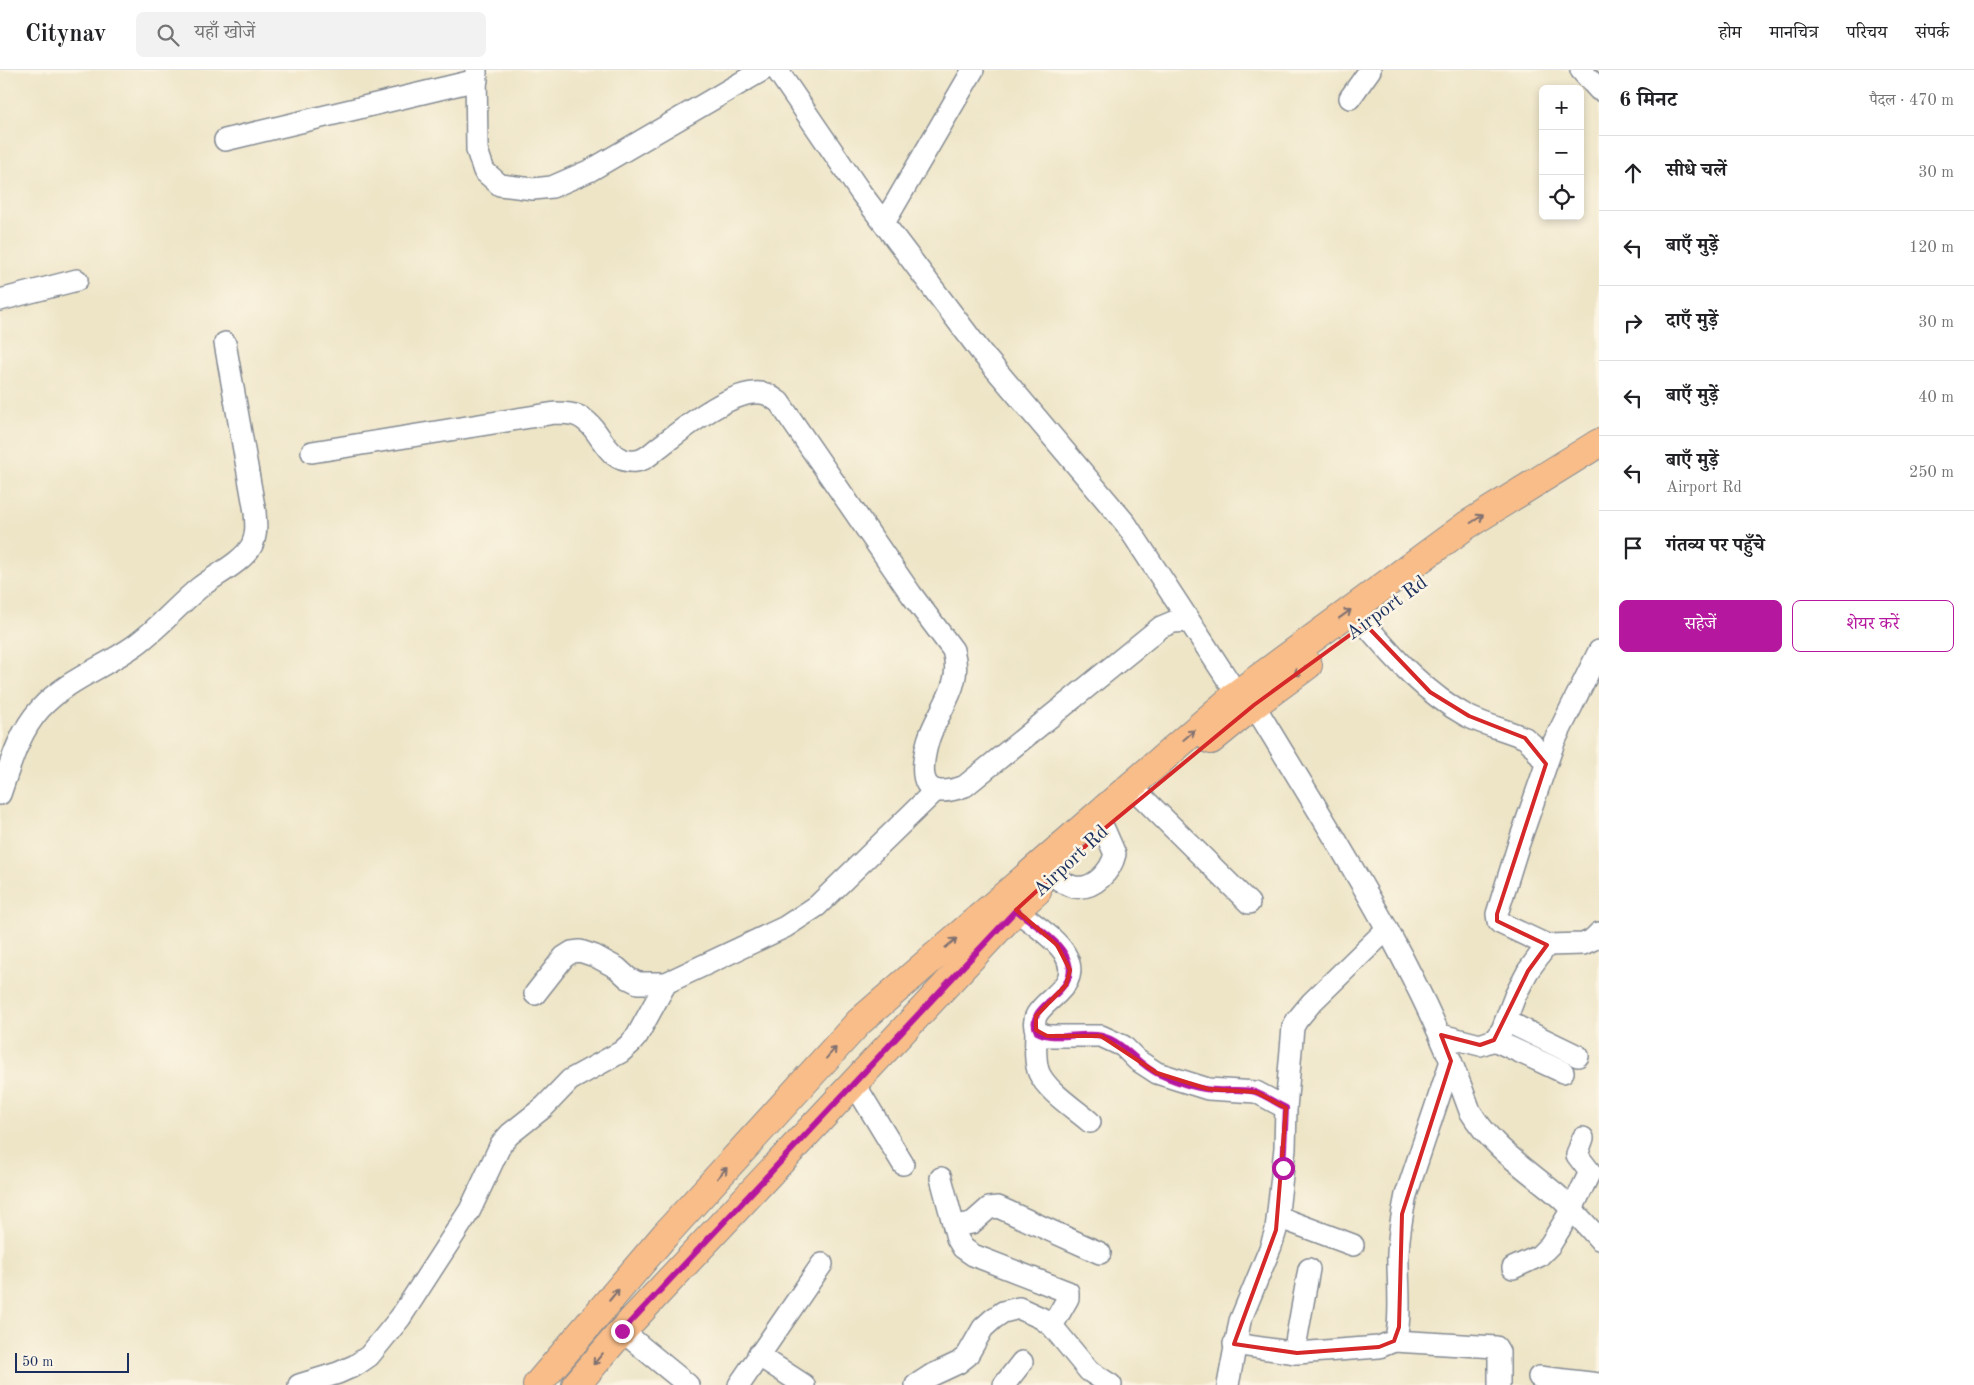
<!DOCTYPE html>
<html lang="hi">
<head>
<meta charset="utf-8">
<style>
	:root { --surface:#fff; --page:#f2f2f2; --text:#202124; --muted:#757577; --line:#e0e0e0; --accent:#b5179e }
	body { margin:0; font-family:"Old Standard TT","Noto Serif Devanagari",serif; background:var(--page); color:var(--text) }
	.controls { position:absolute; right:15px; top:15px; display:grid; overflow:hidden; border-radius:8px; box-shadow:0 2px 8px #0003 }
	.controls button { width:45px; height:45px; display:grid; place-items:center; padding:0; border:0; border-bottom:1px solid var(--line); background:var(--surface); color:var(--text); font:25px sans-serif }
	.scale { position:absolute; left:15px; bottom:12px; width:114px; box-sizing:border-box; padding-left:5px; border:2px solid #1b2f5e; border-top:0; font-size:14px; line-height:18px; white-space:nowrap; color:#1b2f5e; -webkit-text-stroke:4px #fcf5e5; paint-order:stroke }
	.stop { position:absolute; width:15px; height:15px; margin:-11px; border:4px solid #b5179e; border-radius:50%; background:#fff }
	.stop.end { background:#b5179e; border-color:#fff; box-shadow:0 1px 5px #0008 }
	.list { margin:0; padding:0; list-style:none }
	h2 { display:flex; justify-content:space-between; align-items:center; height:65px; margin:0; padding:0 20px; font-size:21px }
	h2 small { font-size:16px; font-weight:400; color:var(--muted) }
	.list li { display:grid; grid-template-columns:32px 1fr auto; gap:15px; align-items:center; box-sizing:border-box; height:75px; padding:0 20px; border-top:1px solid var(--line) }
	.list b { display:block; font-size:19px; white-space:nowrap }
	.list p { margin:0; font-size:16px; white-space:nowrap; color:var(--muted) }
	.list em { font-size:16px; font-style:normal; color:var(--muted) }
	.actions { display:flex; gap:10px; padding:15px 20px }
	.actions a { flex:1; padding:11px 0; border:1px solid var(--accent); border-radius:8px; text-align:center; font-size:18px; color:var(--accent) }
	.actions .main { background:var(--accent); color:#fff }
	.icon { flex:none; width:28px; height:28px; fill:none; stroke:currentColor; stroke-width:2; stroke-linecap:round; stroke-linejoin:round }
	.map { position:relative; flex:none; width:1599px; height:1315px; overflow:hidden }
	header { display:flex; align-items:center; gap:30px; box-sizing:border-box; height:70px; padding:0 25px; background:var(--surface); border-bottom:1px solid var(--line) }
	header strong { font-size:24px }
	nav { display:flex; gap:28px; margin-inline-start:auto; font-size:18px }
	.search { width:350px; height:45px; background:var(--page); display:flex; align-items:center; gap:12px; box-sizing:border-box; padding:0 18px; border-radius:8px; color:var(--muted); font-size:19px }
	main { display:flex }
	aside { flex:1; background:var(--surface) }
	.map>svg:first-child { display:block }
	.lines { fill:none; stroke-linecap:round; stroke-linejoin:round }
	.minor-casing { stroke:#848a92; stroke-width:24 }
	.major-casing { stroke:#848a92; stroke-width:30 }
	.minor { stroke:#fff; stroke-width:21 }
	.major { stroke:#f8bd89; stroke-width:28 }
	.oneway { stroke:#7e6f71 }
	.route { stroke:#b5179e; stroke-width:6 }
	.marked { fill:none; stroke:#d62828; stroke-width:4; stroke-linejoin:round }
	.labels { text-anchor:middle; stroke-width:5; stroke-linejoin:round; paint-order:stroke }
	.street-label { font-size:20px; fill:#1b2f5e; stroke:#fcf5e5 }
</style>
</head>
<body>
<header>
<strong>Citynav</strong>
<div class="search"><svg class="icon" aria-label="search" viewBox="0 0 24 24"><circle cx="10" cy="10" r="6"/><path d="M15 15l6 6"/></svg>यहाँ खोजें</div>
<nav><a>होम</a><a>मानचित्र</a><a>परिचय</a><a>संपर्क</a></nav>
</header>
<main>
<div class="map">
<svg width="1599" height="1315" viewBox="0 0 1599 1315">
	<rect width="100%" height="100%" fill="#fcf5e5"/>
	<filter id="ink" filterUnits="userSpaceOnUse"><feTurbulence type="fractalNoise" baseFrequency=".02" numOctaves="2"/><feDisplacementMap in="SourceGraphic" scale="10" xChannelSelector="R" yChannelSelector="G"/><feConvolveMatrix kernelMatrix="1 2 1 2 8 2 1 2 1" color-interpolation-filters="sRGB"/></filter>
	<filter id="wash" filterUnits="userSpaceOnUse"><feTurbulence type="fractalNoise" baseFrequency=".0096" numOctaves="4" result="noise"/><feDisplacementMap in="SourceGraphic" scale="20" xChannelSelector="R" yChannelSelector="G"/><feGaussianBlur stdDeviation="1.12" result="paint"/><feColorMatrix in="noise" values="0 0 0 0 0 0 0 0 0 0 0 0 0 0 0 0 0 1.4 0 .05"/><feComposite in="paint" operator="in"/></filter>
	<g filter="url(#wash)">
		<rect width="100%" height="100%" fill="#eee5c7"/>
	</g>
	<g filter="url(#ink)">
		<g class="lines">
			<defs>
				<g id="minor">
					<path d="M 476,0 L 477,80 L 484,101 L 500,115 L 533,119 L 552,117 L 591,100 L 763,0"/>
					<path d="M 777,0 L 861,123 L 981,282 L 1126,454 L 1237,624"/>
					<path d="M 1581,0 L 1599,20"/>
					<path d="M 1350,28 L 1370,0"/>
					<path d="M 225,70 L 477,10"/>
					<path d="M 884,153 L 973,0"/>
					<path d="M 0,230 L 77,210"/>
					<path d="M 312,382 L 555,343 C 563,343 571,343 578,346 C 602,356 604,394 636,391 C 647,390 653,381 662,375 C 684,358 737,315 766,324 C 770,325 775,330 779,332 L 911,524 L 953,580 C 956,591 957,600 954,611 C 949,632 934,650 928,671 C 918,708 922,732 965,716 L 1161,557 L 1173,552 L 1189,551"/>
					<path d="M 1365,554 C 1395,589 1425,623 1467,646 C 1485,655 1506,660 1525,668 L 1532,674 L 1546,694"/>
					<path d="M 1599,581 L 1554,672 L 1519,773 L 1497,844 L 1498,851 L 1500,853 L 1547,875 L 1583,874 L 1592,870 L 1599,863"/>
					<path d="M 1254,635 C 1333,766 1419,896 1470,1041 C 1491,1076 1525,1098 1556,1124 C 1572,1138 1585,1154 1599,1169"/>
					<path d="M 0,724 C 10,695 19,662 40,639 C 66,610 103,598 134,576 C 158,559 177,536 199,518 C 214,506 243,492 252,475 C 257,464 256,454 255,442 L 225,273"/>
					<path d="M 1142,727 L 1249,833"/>
					<path d="M 1053,806 C 1060,810 1067,816 1075,817 C 1094,820 1111,801 1115,784 L 1104,759"/>
					<path d="M 1016,840 C 1030,852 1056,868 1065,884 C 1088,924 1021,932 1037,962 L 1047,966 L 1101,966 L 1123,976 L 1137,990 L 1157,1003 L 1208,1019 L 1256,1022 L 1286,1038"/>
					<path d="M 535,924 L 564,887 L 572,882 L 580,881 L 595,886 L 617,898 L 628,908 L 638,913 L 666,913 L 785,857 L 817,836 L 935,721"/>
					<path d="M 1506,951 L 1578,986"/>
					<path d="M 1036,960 C 1036,974 1034,991 1039,1003 C 1047,1021 1075,1039 1090,1052"/>
					<path d="M 1441,965 L 1480,975 L 1494,970 L 1502,960 L 1515,926 L 1528,901 L 1547,875"/>
					<path d="M 1494,970 L 1563,1002"/>
					<path d="M 854,1013 L 903,1094"/>
					<path d="M 941,1108 L 957,1168 L 963,1178 L 973,1185 L 1068,1222 L 1068,1228 L 1052,1256"/>
					<path d="M 1278,1147 L 1353,1175"/>
					<path d="M 954,1156 L 972,1153 L 989,1138 L 998,1137 L 1100,1183"/>
					<path d="M 1513,1198 L 1539,1186 L 1550,1175 L 1572,1139 L 1590,1102 L 1577,1085 L 1583,1068"/>
					<path d="M 622,1261 L 688,1315"/>
					<path d="M 1394,1271 L 1496,1277 L 1499,1282 L 1499,1315"/>
					<path d="M 1234,1274 L 1297,1283 L 1379,1277 L 1394,1271 C 1403,1256 1397,1204 1398,1183 C 1399,1163 1402,1144 1406,1125 L 1451,991"/>
					<path d="M 1294,1283 L 1309,1199"/>
					<path d="M 758,1285 L 804,1315"/>
					<path d="M 1539,1307 L 1599,1314"/>
					<path d="M 299,1315 L 338,1303 L 356,1295 L 369,1286 L 400,1248 L 470,1140 L 501,1074 L 510,1064 L 544,1037 L 570,1010 L 621,982 L 630,974 L 637,966 L 666,913"/>
					<path d="M 739,1315 L 822,1194"/>
					<path d="M 916,1315 L 930,1306 L 958,1293 L 967,1286 L 983,1258 L 993,1249 L 1003,1242 L 1019,1238 L 1041,1248 L 1052,1256 L 1089,1301 L 1111,1315"/>
					<path d="M 1004,1315 L 1022,1292"/>
					<path d="M 1228,1315 L 1240,1251 L 1271,1176 L 1276,1160 L 1285,1078 L 1286,1038 L 1293,957 L 1297,950 L 1312,932 L 1386,860"/>
				</g>
				<g id="major">
					<path d="M 1211,670 L 1254,635 L 1308,595"/>
					<path d="M 537,1315 L 665,1165 L 859,952 L 1237,624 L 1467,455 L 1599,373"/>
					<path d="M 576,1315 L 622,1261 L 1016,840 L 1037,821"/>
				</g>
			</defs>
			<use href="#minor" class="minor-casing"/>
			<use href="#major" class="major-casing"/>
			<use href="#minor" class="minor"/>
			<use href="#major" class="major"/>
		</g>
		<defs><path id="oneway-shaft" d="M-6 0H5M1.5-3L5.5 0L1.5 3" fill="none" stroke-width="1.6" stroke-linecap="round" stroke-linejoin="round" transform="scale(1.25)"/></defs>
		<g class="oneway">
			<use href="#oneway-shaft" transform="translate(1477 449) rotate(-32)"/>
			<use href="#oneway-shaft" transform="translate(1345 544) rotate(-36)"/>
			<use href="#oneway-shaft" transform="translate(1300 601) rotate(144)"/>
			<use href="#oneway-shaft" transform="translate(1189 665) rotate(-41)"/>
			<use href="#oneway-shaft" transform="translate(951 873) rotate(-40)"/>
			<use href="#oneway-shaft" transform="translate(831 983) rotate(-48)"/>
			<use href="#oneway-shaft" transform="translate(722 1103) rotate(-48)"/>
			<use href="#oneway-shaft" transform="translate(614 1225) rotate(-50)"/>
			<use href="#oneway-shaft" transform="translate(598 1289) rotate(130)"/>
		</g>
	</g>
	<g class="lines" filter="url(#ink)">
		<path class="route" d="M 622,1261 L 1016,840 C 1030,852 1056,868 1065,884 C 1088,924 1021,932 1037,962 C 1053,972 1083,961 1102,966 C 1125,972 1137,994 1158,1004 C 1176,1012 1198,1020 1217,1020 C 1230,1021 1243,1018 1255,1022 C 1266,1026 1276,1033 1286,1038 L 1283,1098"/>
	</g>
	<path class="marked" d="M 1365,554 L 1430,622 L 1469,646 L 1525,668 L 1546,694 L 1497,844 L 1497,851 L 1547,875 L 1528,901 L 1494,970 L 1480,975 L 1441,965 L 1451,991 L 1402,1144 L 1399,1257 L 1394,1271 L 1379,1277 L 1297,1283 L 1234,1274 L 1276,1160 L 1286,1038 L 1256,1022 L 1208,1019 L 1157,1003 L 1101,966 L 1047,966 L 1036,960 L 1036,946 L 1066,915 L 1070,900 L 1057,875 L 1016,840 L 1104,759 L 1254,635 Z"/>
	<g class="labels">
		<g class="street-label">
			<text transform="translate(1386 537) rotate(-36)" y="7">Airport Rd</text>
			<text transform="translate(1070 790) rotate(-43)" y="7">Airport Rd</text>
		</g>
	</g>
</svg>
<div class="controls">
<button>+</button>
<button>−</button>
<button><svg class="icon" aria-label="locate" viewBox="0 0 24 24"><circle cx="12" cy="12" r="6"/><path d="M12 2v4M12 18v4M2 12h4M18 12h4"/></svg></button>
</div>
<div class="scale">50 m</div>
<div class="stop" style="left:1283px;top:1098px"></div>
<div class="stop end" style="left:622px;top:1261px"></div>
</div>
<aside>
<h2>6 मिनट<small>पैदल · 470 m</small></h2>
<ul class="list">
<li><svg class="icon" aria-label="ahead" viewBox="0 0 24 24"><path d="M12 20V5M6 11l6-6 6 6"/></svg><div><b>सीधे चलें</b></div><em>30 m</em></li>
<li><svg class="icon" aria-label="left" viewBox="0 0 24 24"><path d="M17 20v-9H6M10 6l-5 5 5 5"/></svg><div><b>बाएँ मुड़ें</b></div><em>120 m</em></li>
<li><svg class="icon" aria-label="right" viewBox="0 0 24 24"><path d="M7 20v-9h11M14 6l5 5-5 5"/></svg><div><b>दाएँ मुड़ें</b></div><em>30 m</em></li>
<li><svg class="icon" aria-label="left" viewBox="0 0 24 24"><path d="M17 20v-9H6M10 6l-5 5 5 5"/></svg><div><b>बाएँ मुड़ें</b></div><em>40 m</em></li>
<li><svg class="icon" aria-label="left" viewBox="0 0 24 24"><path d="M17 20v-9H6M10 6l-5 5 5 5"/></svg><div><b>बाएँ मुड़ें</b><p>Airport Rd</p></div><em>250 m</em></li>
<li><svg class="icon" aria-label="arrive" viewBox="0 0 24 24"><path d="M6 21V4h12l-3 4 3 4H6"/></svg><div><b>गंतव्य पर पहुँचे</b></div></li>
</ul>
<div class="actions"><a class="main">सहेजें</a><a>शेयर करें</a></div>
</aside>
</main>
</body>
</html>
